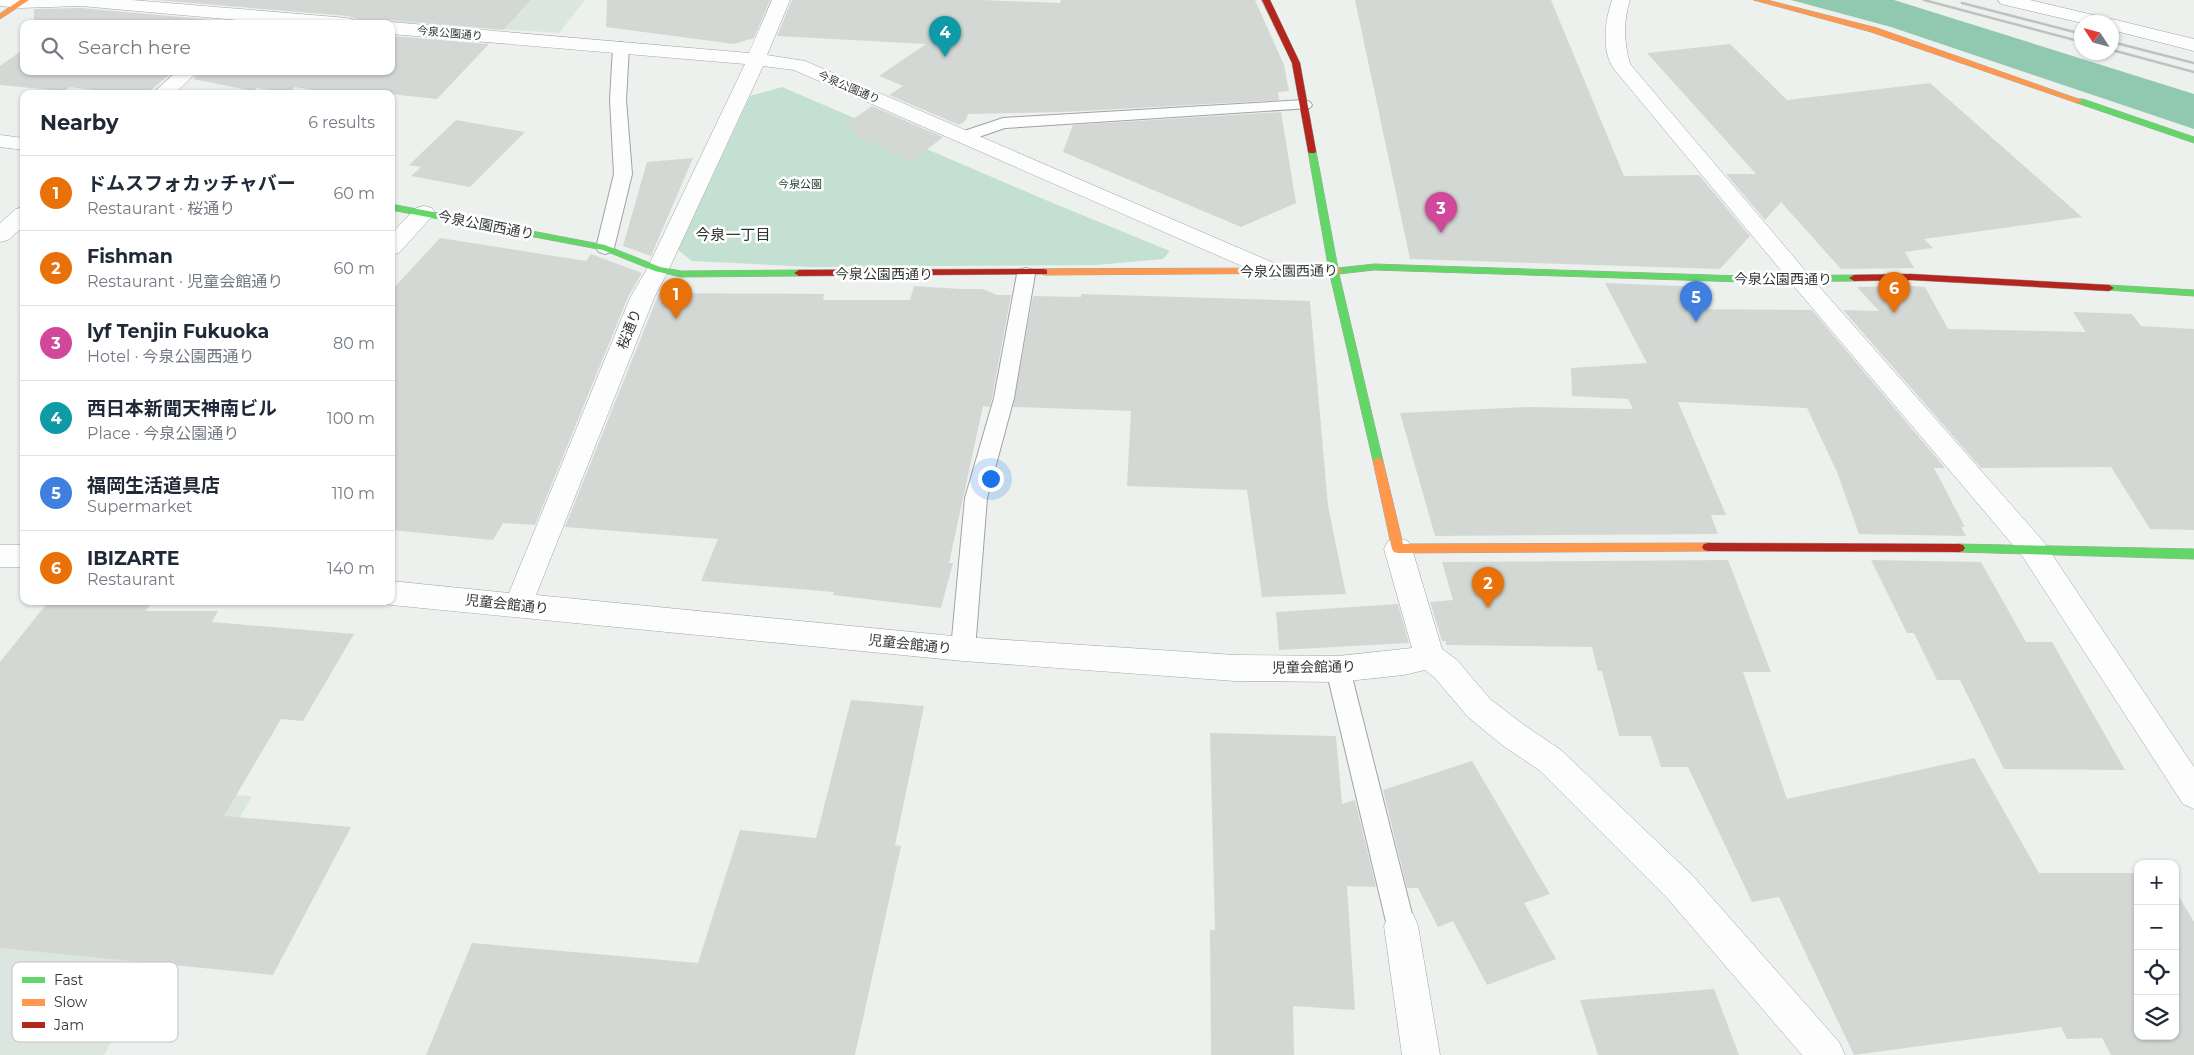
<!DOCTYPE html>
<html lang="en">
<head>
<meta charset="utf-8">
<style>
	:root { --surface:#fff; --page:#f2f2f3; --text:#1f2937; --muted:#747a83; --line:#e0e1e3; --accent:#111827 }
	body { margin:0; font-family:Montserrat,"Noto Sans JP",sans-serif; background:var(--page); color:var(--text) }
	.controls { position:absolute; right:15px; bottom:15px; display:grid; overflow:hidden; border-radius:10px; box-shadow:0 1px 4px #0004 }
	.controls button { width:45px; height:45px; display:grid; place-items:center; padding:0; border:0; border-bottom:1px solid var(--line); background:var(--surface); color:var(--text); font:25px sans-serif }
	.compass { position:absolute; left:2074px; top:15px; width:45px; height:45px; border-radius:50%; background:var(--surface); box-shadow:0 1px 4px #0004; rotate:306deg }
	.you { position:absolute; left:990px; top:478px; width:18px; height:18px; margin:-12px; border:4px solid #fff; border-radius:50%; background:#1a73e8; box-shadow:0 0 0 8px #1a73e833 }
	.badge { display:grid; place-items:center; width:32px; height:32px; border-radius:50%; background:var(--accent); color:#fff; font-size:16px; font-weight:700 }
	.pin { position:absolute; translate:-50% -41px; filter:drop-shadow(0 1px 2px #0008) }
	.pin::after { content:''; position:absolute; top:26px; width:18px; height:15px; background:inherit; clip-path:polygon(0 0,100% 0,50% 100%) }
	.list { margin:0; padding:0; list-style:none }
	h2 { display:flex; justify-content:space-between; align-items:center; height:65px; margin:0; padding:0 20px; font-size:21px }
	h2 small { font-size:16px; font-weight:400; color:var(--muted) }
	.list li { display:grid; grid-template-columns:32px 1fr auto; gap:15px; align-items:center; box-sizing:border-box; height:75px; padding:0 20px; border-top:1px solid var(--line) }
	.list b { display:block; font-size:19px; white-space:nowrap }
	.list p { margin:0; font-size:16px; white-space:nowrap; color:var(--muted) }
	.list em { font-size:16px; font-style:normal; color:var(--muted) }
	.icon { flex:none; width:28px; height:28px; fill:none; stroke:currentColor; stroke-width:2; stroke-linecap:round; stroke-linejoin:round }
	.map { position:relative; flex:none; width:2194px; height:1055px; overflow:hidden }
	.search { position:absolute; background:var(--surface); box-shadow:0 1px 4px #0004; left:20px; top:20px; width:375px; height:55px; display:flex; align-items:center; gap:12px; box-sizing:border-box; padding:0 18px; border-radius:10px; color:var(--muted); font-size:19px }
	.panel { position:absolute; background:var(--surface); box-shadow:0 1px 4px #0004; left:20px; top:90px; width:375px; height:515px; border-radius:10px }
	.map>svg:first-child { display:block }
	.built { fill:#dbe6e0 }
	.green { fill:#c4e0d2 }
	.water { fill:#91c8b0 }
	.building { fill:#d4d8d5 }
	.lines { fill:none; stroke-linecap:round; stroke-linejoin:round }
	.lane-casing { stroke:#a1a4a2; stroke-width:2 }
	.street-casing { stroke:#a1a4a2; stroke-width:1 }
	.fast-casing { stroke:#a1a4a2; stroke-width:1 }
	.slow-casing { stroke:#a1a4a2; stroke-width:1 }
	.jam-casing { stroke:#a1a4a2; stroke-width:1 }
	.lane { fill:#fcfdfc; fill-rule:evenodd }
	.street { fill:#fcfdfc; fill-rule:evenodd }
	.fast { fill:#63d668; fill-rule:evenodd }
	.slow { fill:#ff974d; fill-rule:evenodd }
	.jam { fill:#b3261e; fill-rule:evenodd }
	.rail { stroke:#c0c1c0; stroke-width:2.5 }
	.labels { text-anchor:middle; stroke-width:5; stroke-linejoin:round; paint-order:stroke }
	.far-street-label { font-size:11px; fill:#343635; stroke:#fff }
	.far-park-label { font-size:11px; fill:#15382a; stroke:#fff }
	.street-label { font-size:14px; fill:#343635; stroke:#fff }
	.neighbourhood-label { font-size:15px; fill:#2c312f; stroke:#fff }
	.key { fill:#fff; stroke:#c2c3c2; stroke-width:1 }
	.key-label { font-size:14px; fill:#343635 }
</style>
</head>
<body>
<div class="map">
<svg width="2194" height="1055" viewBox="0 0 2194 1055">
	<rect width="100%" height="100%" fill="#ecf1ee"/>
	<g class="built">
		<path d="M 414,0 L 585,0 L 559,33 L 393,22 Z"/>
		<path d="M 0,784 L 252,796 L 104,1055 L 0,1055 Z"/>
	</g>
	<path class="green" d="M 782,87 L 1048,201 L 1170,251 L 1163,259 L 1096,265 L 812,267 L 692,261 L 678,250 L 750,96 Z"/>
	<path class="water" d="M 1791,0 L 1894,0 L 2194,94 L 2194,129 L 1891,27 Z"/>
	<g class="building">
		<path d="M 155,0 L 531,0 L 503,30 L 391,20 L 384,24 L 359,24 L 356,19 L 348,16 Z"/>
		<path d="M 607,0 L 770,0 L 754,38 L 734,44 L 606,27 Z"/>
		<path d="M 792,0 L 981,0 L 1060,3 L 1061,0 L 1255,0 L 1284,65 L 1289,91 L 1278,92 L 1279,100 L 1064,112 L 968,114 L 966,120 L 959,125 L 889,95 L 903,86 L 879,76 L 926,44 L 777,36 Z"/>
		<path d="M 1355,0 L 1551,0 L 1624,176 L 1699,175 L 1750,236 L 1720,269 L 1410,259 Z"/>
		<path d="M 81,8 L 258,24 L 34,24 L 34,9 Z"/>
		<path d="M 391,36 L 489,44 L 437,99 L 352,90 L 348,94 L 336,94 L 295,87 L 288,93 L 257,88 L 253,91 L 193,79 L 200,71 L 391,71 Z"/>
		<path d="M 1730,44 L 1787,100 L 1930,83 L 2082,217 L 1924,239 L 1933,248 L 1905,252 L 1914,268 L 1841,269 L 1781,202 L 1765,220 L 1726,174 L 1756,174 L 1647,53 Z"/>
		<path d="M 24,49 L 24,71 L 174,71 L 146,94 L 124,94 L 70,87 L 64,91 L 0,85 L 0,66 Z"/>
		<path d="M 872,106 L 943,137 L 911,162 L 853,135 L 857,132 L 843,126 Z"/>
		<path d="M 1281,112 L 1296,203 L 1241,227 L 1063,152 L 1073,125 Z"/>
		<path d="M 456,120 L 525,132 L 470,187 L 411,176 L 421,167 L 409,165 Z"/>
		<path d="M 693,158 L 651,256 L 623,246 L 647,162 Z"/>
		<path d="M 440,238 L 586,261 L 591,254 L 642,273 L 628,297 L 535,525 L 503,523 L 493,540 L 391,530 L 391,291 Z"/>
		<path d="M 1605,283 L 1705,287 L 1684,309 L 1812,310 L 1945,468 L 1934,468 L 1965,527 L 1961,527 L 1966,536 L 1859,534 L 1837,472 L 1807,408 L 1678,402 L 1726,515 L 1711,515 L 1718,534 L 1435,536 L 1400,413 L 1528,407 L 1633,409 L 1628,399 L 1572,396 L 1571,368 L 1647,363 Z"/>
		<path d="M 914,286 L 961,289 L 983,289 L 997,295 L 1011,295 L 992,398 L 990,407 L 983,406 L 949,563 L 953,563 L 941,608 L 833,595 L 834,592 L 701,581 L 718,539 L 565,527 L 659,293 L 824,294 L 823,300 L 910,300 Z"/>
		<path d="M 1911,286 L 1925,287 L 1948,329 L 2086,332 L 2073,312 L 2132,314 L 2141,326 L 2194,329 L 2194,530 L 2150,529 L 2111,467 L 1981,468 L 1843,310 L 1879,311 L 1857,287 Z"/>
		<path d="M 1081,294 L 1310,301 L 1328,506 L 1346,594 L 1262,597 L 1247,490 L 1127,486 L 1131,411 L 1013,407 L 1033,296 L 1081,297 Z"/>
		<path d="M 1728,560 L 1771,672 L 1743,672 L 1787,799 L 1974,758 L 2039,873 L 2138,873 L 2138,1036 L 2175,1036 L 2175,890 L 2194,922 L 2194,1055 L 2111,1055 L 2102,1038 L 2067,1039 L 2061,1027 L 1854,1055 L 1779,897 L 1752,902 L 1688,767 L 1661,767 L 1651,736 L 1619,736 L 1602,671 L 1598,671 L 1592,647 L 1446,645 L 1446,641 L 1442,641 L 1430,602 L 1453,600 L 1442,562 Z"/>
		<path d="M 1871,560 L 1981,562 L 2026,642 L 2052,642 L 2125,770 L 2004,769 L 1960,680 L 1937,680 L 1914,633 L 1907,633 Z"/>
		<path d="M 49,601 L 152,601 L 146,611 L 218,611 L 212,622 L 354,634 L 303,721 L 281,719 L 224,816 L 351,827 L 273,975 L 0,948 L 0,662 Z"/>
		<path d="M 1398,604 L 1409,643 L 1279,650 L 1276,612 Z"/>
		<path d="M 851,700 L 924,706 L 895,845 L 901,846 L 855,1055 L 426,1055 L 472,943 L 698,963 L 740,830 L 816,838 Z"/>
		<path d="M 1210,733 L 1336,736 L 1342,804 L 1355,800 L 1376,887 L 1347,886 L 1355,1010 L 1293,1006 L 1294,1055 L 1211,1055 L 1210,930 L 1215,930 Z"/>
		<path d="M 1472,761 L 1550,894 L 1524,903 L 1556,959 L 1487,985 L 1453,921 L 1438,927 L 1418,888 L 1407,888 L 1383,790 Z"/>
		<path d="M 1714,989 L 1739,1055 L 1598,1055 L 1580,1000 Z"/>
	</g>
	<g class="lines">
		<defs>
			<g id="lane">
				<path d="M 621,42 L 626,44 L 629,47 L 626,100 L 632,174 L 614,248 L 611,252 L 605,254 L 599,252 L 596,248 L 614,174 L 610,100 L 613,47 L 616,44 Z"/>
				<path d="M 1304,100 L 1310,102 L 1312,105 L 1310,108 L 1005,128 L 964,142 L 958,141 L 956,137 L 958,133 L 1003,118 Z"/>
				<path d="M 1026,268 L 1033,270 L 1035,274 L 1014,398 L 987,498 L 975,649 L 972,656 L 963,659 L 954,656 L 951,649 L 965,498 L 994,398 L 1017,274 L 1019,270 Z"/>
				<path d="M 1338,659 L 1347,662 L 1350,669 L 1415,926 L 1411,936 L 1401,940 L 1391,936 L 1387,926 L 1326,669 L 1329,662 Z"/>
			</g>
			<g id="street">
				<path d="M 0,0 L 132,0 L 348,18 L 354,20 L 357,24 L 282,24 L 81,6 L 20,8 L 0,6 Z"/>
				<path d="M 772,0 L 790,0 L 767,55 L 805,61 L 1283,267 L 1286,272 L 1283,277 L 1275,279 L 1267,277 L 794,70 L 763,66 L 669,269 L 654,298 L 536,595 L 963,637 L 1235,655 L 1338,656 L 1412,648 L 1384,549 L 1388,541 L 1398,538 L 1408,541 L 1412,549 L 1442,649 L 1457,660 L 1490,699 L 1524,725 L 1561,750 L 1692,875 L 1839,1042 L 1845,1055 L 1802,1055 L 1668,899 L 1539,770 L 1502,745 L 1468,717 L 1435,678 L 1425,670 L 1404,675 L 1338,682 L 1235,681 L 963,661 L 391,605 L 381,601 L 391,601 L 391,581 L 509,593 L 630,298 L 647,269 L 745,64 L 391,34 L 391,24 L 386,24 L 391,22 L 749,53 Z"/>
				<path d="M 1612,0 L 1630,0 C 1623,22 1624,42 1630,64 L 1809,275 L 2043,541 L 2194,767 L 2194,809 L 2183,804 L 2023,557 L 1793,285 L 1614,69 C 1601,51 1605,20 1612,0 Z"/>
				<path d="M 1998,0 L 2030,0 L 2106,18 L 2108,20 L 2112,19 L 2194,39 L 2194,51 L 2112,30 L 2112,22 L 2082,23 L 2001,4 Z"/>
				<path d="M 177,71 L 198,71 L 174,94 L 152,94 Z"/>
				<path d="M 0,135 L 24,138 L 24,150 L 0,147 Z"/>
				<path d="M 424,206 L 432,208 L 435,213 L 399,253 L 391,255 L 391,234 L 416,208 Z"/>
				<path d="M 24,207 L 24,226 L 8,240 L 0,242 L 0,223 L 16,209 Z"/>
				<rect x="0" y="545" width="24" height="22"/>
				<path d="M 1401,909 L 1413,914 L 1418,926 L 1440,1055 L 1402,1055 L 1384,926 L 1389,914 Z"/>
			</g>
			<g id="fast">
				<path d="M 2077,99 L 2083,99 L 2194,137 L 2194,143 L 2077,103 Z"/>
				<path d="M 1312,148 L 1316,151 L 1338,268 L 1374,264 L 1743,276 L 1854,275 L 1859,278 L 1854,281 L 1743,282 L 1374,270 L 1339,274 L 1383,461 L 1378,465 L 1373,461 L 1329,271 L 1308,151 Z"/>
				<path d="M 391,204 L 605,245 L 660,267 L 681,271 L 799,270 L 804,273 L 799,276 L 681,277 L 655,271 L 603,250 L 391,210 Z"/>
				<path d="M 2109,285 L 2194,290 L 2194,296 L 2106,290 L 2104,288 Z"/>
				<path d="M 1959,544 L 2194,549 L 2194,559 L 1959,552 L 1955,551 L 1953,548 L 1955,545 Z"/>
			</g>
			<g id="slow">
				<path d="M 20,0 L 29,0 L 0,19 L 0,14 Z"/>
				<path d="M 1754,0 L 1767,0 L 1877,28 L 2084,101 L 2077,103 L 1871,32 Z"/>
				<path d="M 1337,268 L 1342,271 L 1340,273 L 1044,275 L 1039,272 L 1044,269 Z"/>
				<path d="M 1378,457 L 1383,461 L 1403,544 L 1708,543 L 1712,544 L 1714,547 L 1712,550 L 1708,551 L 1398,553 L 1394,552 L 1392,549 L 1373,461 Z"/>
			</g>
			<g id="jam">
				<path d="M 1262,0 L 1270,0 L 1300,63 L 1316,151 L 1315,153 L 1309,153 L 1308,151 L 1292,63 Z"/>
				<path d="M 1044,269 L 1047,270 L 1047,274 L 799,276 L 794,273 L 799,270 Z"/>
				<path d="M 1911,274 L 2109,285 L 2114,288 L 2109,291 L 1911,280 L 1854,281 L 1849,278 L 1854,275 Z"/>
				<path d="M 1708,543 L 1959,544 L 1963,545 L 1965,548 L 1963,551 L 1959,552 L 1708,551 L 1704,550 L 1702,547 L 1704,544 Z"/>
			</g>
		</defs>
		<use href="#lane" class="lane-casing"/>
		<use href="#street" class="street-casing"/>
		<use href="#fast" class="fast-casing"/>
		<use href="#slow" class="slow-casing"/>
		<use href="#jam" class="jam-casing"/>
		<use href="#lane" class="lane"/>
		<use href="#street" class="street"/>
		<use href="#fast" class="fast"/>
		<use href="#slow" class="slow"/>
		<use href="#jam" class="jam"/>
		<g class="rail">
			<path d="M 1924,0 L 2082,42"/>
			<path d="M 1962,3 L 2082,34"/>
			<path d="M 2112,42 L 2194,63"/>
			<path d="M 2112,50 L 2194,72"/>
		</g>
	</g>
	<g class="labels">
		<g class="far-street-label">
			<text transform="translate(450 33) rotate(5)" y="4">今泉公園通り</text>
			<text transform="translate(849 87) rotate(23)" y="4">今泉公園通り</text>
		</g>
		<g class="far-park-label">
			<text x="800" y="188">今泉公園</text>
		</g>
		<g class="street-label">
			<text transform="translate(486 225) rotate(11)" y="5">今泉公園西通り</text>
			<text transform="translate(1289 271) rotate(-1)" y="5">今泉公園西通り</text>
			<text x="884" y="279">今泉公園西通り</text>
			<text x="1783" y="284">今泉公園西通り</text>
			<text transform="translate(629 329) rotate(-68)" y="5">桜通り</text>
			<text transform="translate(507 604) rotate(6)" y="5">児童会館通り</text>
			<text transform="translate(910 644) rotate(6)" y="5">児童会館通り</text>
			<text transform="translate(1314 667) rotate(-1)" y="5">児童会館通り</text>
		</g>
		<g class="neighbourhood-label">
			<text x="733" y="240">今泉一丁目</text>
		</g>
	</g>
	<rect x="12" y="962" width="166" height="80" rx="8" class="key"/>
	<rect x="22" y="977" width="23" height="6" fill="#63d668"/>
	<rect x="22" y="999" width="23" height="7" fill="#ff974d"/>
	<rect x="22" y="1022" width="23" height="6" fill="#b3261e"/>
	<g class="key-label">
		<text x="54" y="985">Fast</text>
		<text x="54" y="1007">Slow</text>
		<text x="54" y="1030">Jam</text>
	</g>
</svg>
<div class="controls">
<button>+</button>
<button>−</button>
<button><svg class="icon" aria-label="locate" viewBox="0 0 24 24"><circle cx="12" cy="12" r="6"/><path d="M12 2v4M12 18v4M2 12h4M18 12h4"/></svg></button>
<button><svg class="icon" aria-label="layers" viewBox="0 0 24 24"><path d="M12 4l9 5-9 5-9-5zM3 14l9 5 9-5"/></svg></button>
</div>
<svg class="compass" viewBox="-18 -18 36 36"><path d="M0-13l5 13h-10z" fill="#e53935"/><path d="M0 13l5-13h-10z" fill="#747a83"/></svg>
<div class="you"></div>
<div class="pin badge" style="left:676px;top:319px;background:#e8710a">1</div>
<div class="pin badge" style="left:1488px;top:608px;background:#e8710a">2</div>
<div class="pin badge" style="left:1441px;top:233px;background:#d1479c">3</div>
<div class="pin badge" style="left:945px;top:57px;background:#0f9aa8">4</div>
<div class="pin badge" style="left:1696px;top:322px;background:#3f7fe0">5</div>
<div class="pin badge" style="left:1894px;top:313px;background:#e8710a">6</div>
<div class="search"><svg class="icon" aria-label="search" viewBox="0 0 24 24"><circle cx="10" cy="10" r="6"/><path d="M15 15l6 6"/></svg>Search here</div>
<section class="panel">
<h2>Nearby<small>6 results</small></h2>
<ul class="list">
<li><span class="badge" style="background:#e8710a">1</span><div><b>ドムスフォカッチャバー</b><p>Restaurant · 桜通り</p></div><em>60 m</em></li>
<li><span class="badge" style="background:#e8710a">2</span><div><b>Fishman</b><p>Restaurant · 児童会館通り</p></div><em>60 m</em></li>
<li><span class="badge" style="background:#d1479c">3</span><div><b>lyf Tenjin Fukuoka</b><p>Hotel · 今泉公園西通り</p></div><em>80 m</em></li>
<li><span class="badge" style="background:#0f9aa8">4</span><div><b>西日本新聞天神南ビル</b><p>Place · 今泉公園通り</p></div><em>100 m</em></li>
<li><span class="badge" style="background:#3f7fe0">5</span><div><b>福岡生活道具店</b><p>Supermarket</p></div><em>110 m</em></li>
<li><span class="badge" style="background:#e8710a">6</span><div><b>IBIZARTE</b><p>Restaurant</p></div><em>140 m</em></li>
</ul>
</section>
</div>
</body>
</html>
